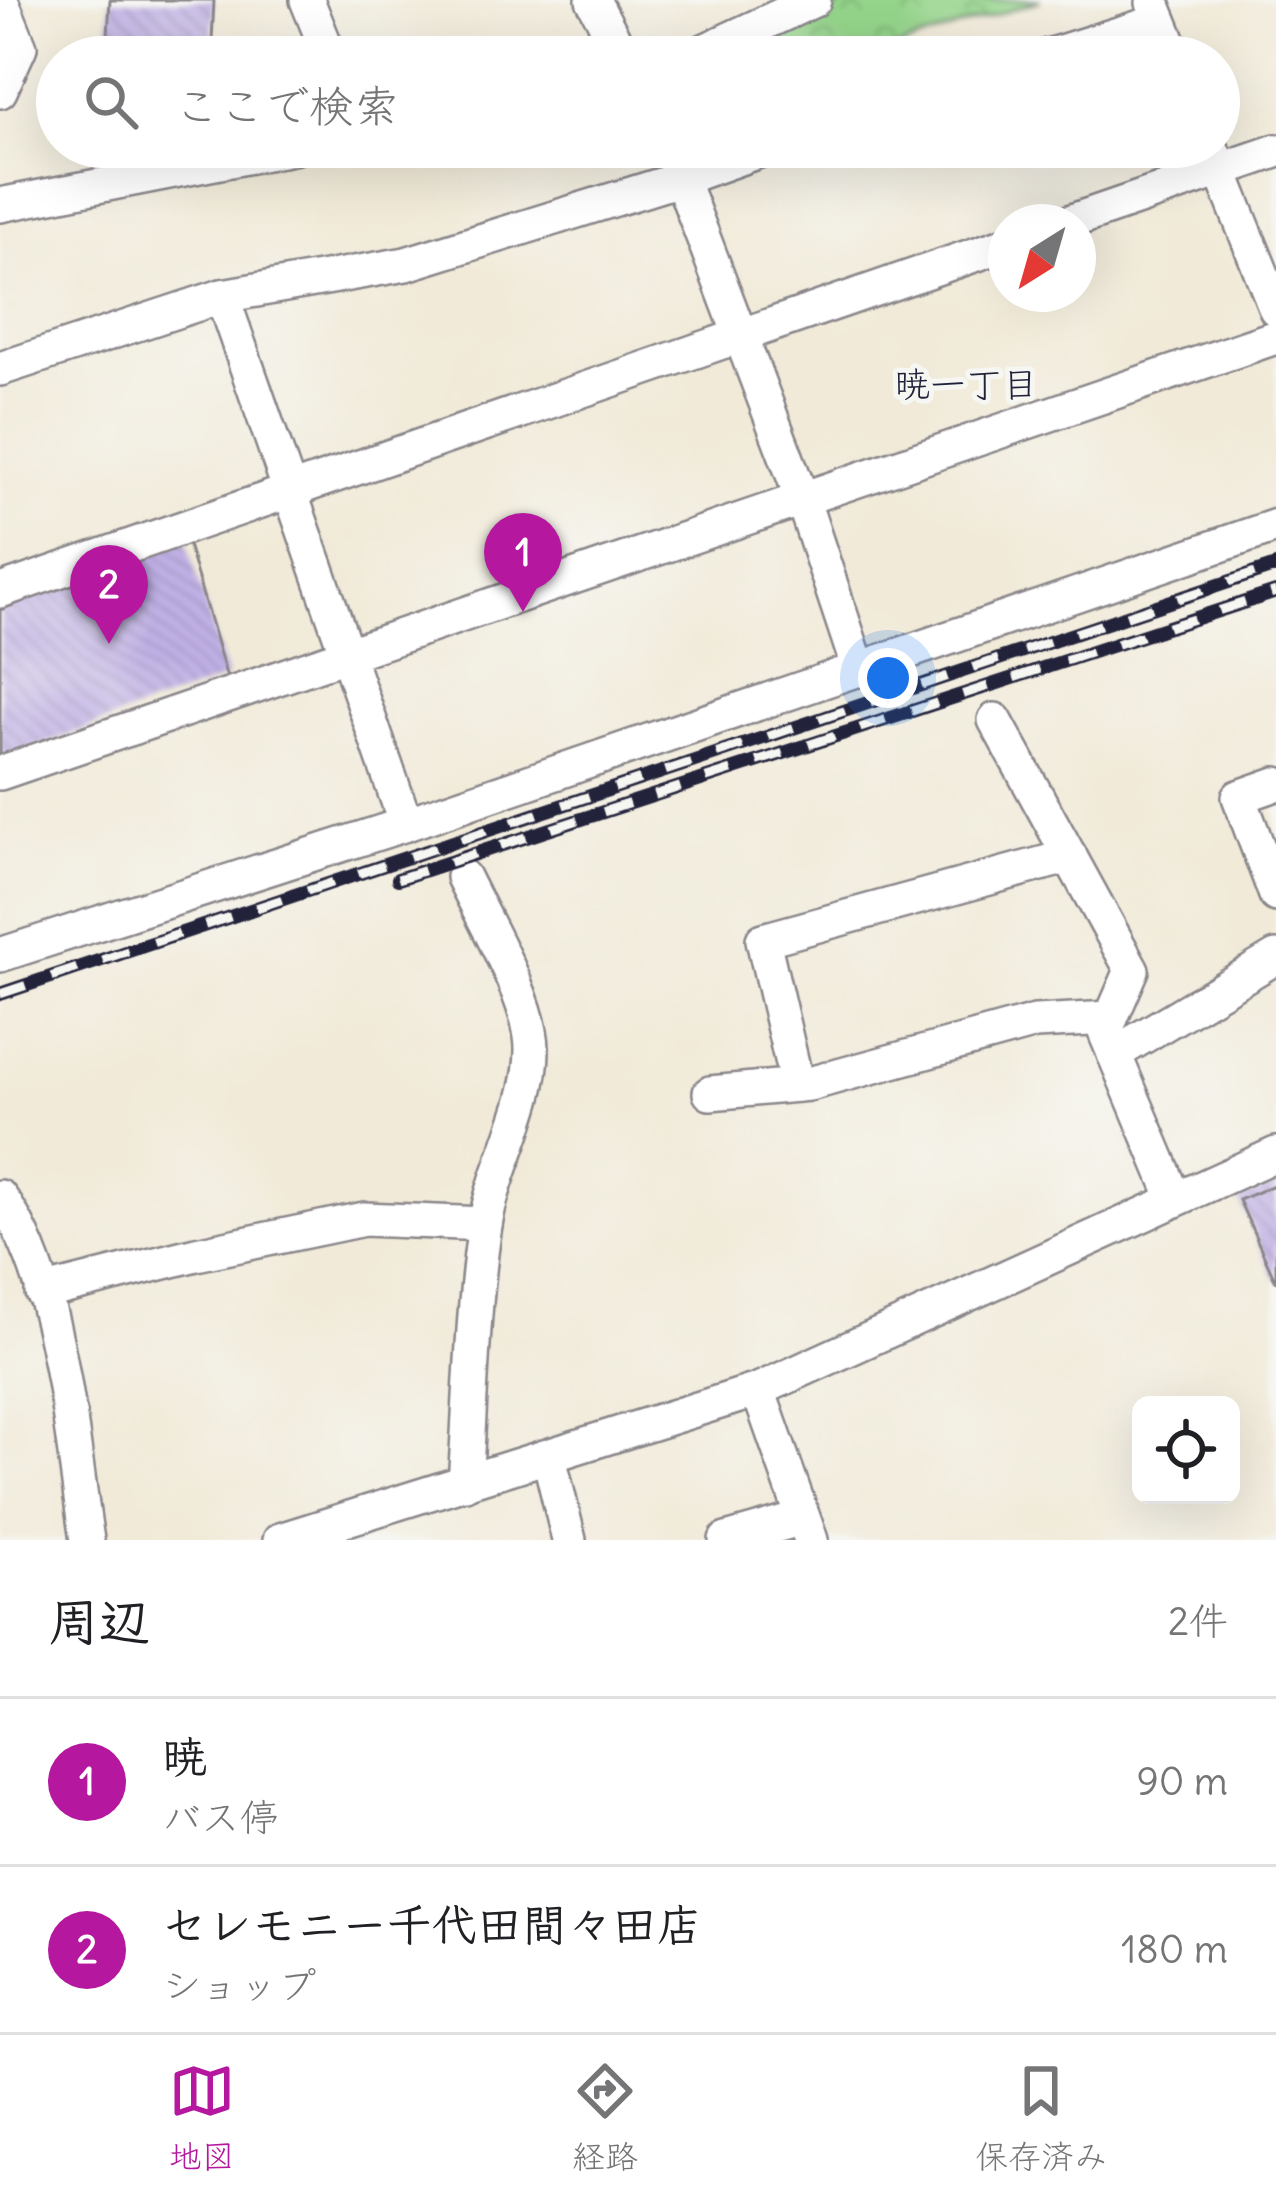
<!DOCTYPE html>
<html lang="ja">
<head>
<meta charset="utf-8">
<style>
	:root { --surface:#fff; --page:#f6f6f6; --text:#202124; --muted:#757577; --line:#e0e0e0; --accent:#b5179e }
	body { margin:0; font-family:Delius,"Klee One",sans-serif; background:var(--page); color:var(--text) }
	.controls { position:absolute; right:36px; bottom:36px; display:grid; overflow:hidden; border-radius:18px; box-shadow:0 12px 48px #0002 }
	.controls button { width:108px; height:108px; display:grid; place-items:center; padding:0; border:0; border-bottom:3px solid var(--line); background:var(--surface); color:var(--text); font:60px sans-serif }
	.compass { position:absolute; left:988px; top:204px; width:108px; height:108px; border-radius:50%; background:var(--surface); box-shadow:0 12px 48px #0002; rotate:217deg }
	.you { position:absolute; left:888px; top:678px; width:42px; height:42px; margin:-30px; border:9px solid #fff; border-radius:50%; background:#1a73e8; box-shadow:0 0 0 18px #1a73e833 }
	.badge { display:grid; place-items:center; width:78px; height:78px; border-radius:50%; background:var(--accent); color:#fff; font-size:39px; font-weight:700 }
	.pin { position:absolute; translate:-50% -99px; filter:drop-shadow(0 3px 6px #0008) }
	.pin::after { content:''; position:absolute; top:63px; width:42px; height:36px; background:inherit; clip-path:polygon(0 0,100% 0,50% 100%) }
	.list { margin:0; padding:0; list-style:none }
	h2 { display:flex; justify-content:space-between; align-items:center; height:156px; margin:0; padding:0 48px; font-size:51px }
	h2 small { font-size:39px; font-weight:400; color:var(--muted) }
	.list li { display:grid; grid-template-columns:78px 1fr auto; gap:36px; align-items:center; box-sizing:border-box; height:168px; padding:0 48px; border-top:3px solid var(--line) }
	.list b { display:block; font-size:45px; white-space:nowrap }
	.list p { margin:0; font-size:39px; white-space:nowrap; color:var(--muted) }
	.list em { font-size:39px; font-style:normal; color:var(--muted) }
	.icon { flex:none; width:66px; height:66px; fill:none; stroke:currentColor; stroke-width:2; stroke-linecap:round; stroke-linejoin:round }
	.map { position:relative; flex:none; width:1276px; height:1540px; overflow:hidden }
	.search { position:absolute; background:var(--surface); box-shadow:0 12px 48px #0002; left:36px; right:36px; top:36px; height:132px; display:flex; align-items:center; gap:30px; box-sizing:border-box; padding:0 42px; border-radius:66px; color:var(--muted); font-size:45px }
	.sheet { height:492px; background:var(--surface) }
	nav { display:flex; justify-content:space-around; align-items:center; box-sizing:border-box; height:168px; border-top:3px solid var(--line); background:var(--surface); font-size:33px; color:var(--muted) }
	nav a { display:grid; justify-items:center; gap:6px }
	nav .on { color:var(--accent) }
	.map>svg:first-child { display:block }
	.park { fill:url(#park-crowns); stroke:#5b7b62; stroke-width:3 }
	.building { fill:url(#building-back-hatch) }
	.lines { fill:none; stroke-linecap:round; stroke-linejoin:round }
	.minor-casing { stroke:#8a868a; stroke-width:38 }
	.minor { stroke:#fff; stroke-width:33 }
	.rail-casing { stroke:#22223b; stroke-width:14 }
	.rail { stroke:#f6f6f2; stroke-width:9; stroke-dasharray:27; stroke-linecap:butt }
	.labels { text-anchor:middle; stroke-width:10; stroke-linejoin:round; paint-order:stroke }
	.neighbourhood-label { font-size:36px; fill:#22223b; stroke:#f6f6f2 }
</style>
</head>
<body>
<div class="map">
<svg width="1276" height="1540" viewBox="0 0 1276 1540">
	<defs>
		<pattern id="park-crowns" width="20" height="18" patternUnits="userSpaceOnUse" patternTransform="scale(3)"><rect width="20" height="18" fill="#94d48a"/><path d="M2 6a3 3 0 1 1 6 0M12 15a3 3 0 1 1 6 0" fill="none" stroke="#7fb678"/></pattern>
		<pattern id="building-back-hatch" width="6" height="6" patternUnits="userSpaceOnUse" patternTransform="scale(3)"><rect width="6" height="6" fill="#c0b0e5"/><path d="M-1 5l2 2M0 0l6 6M5-1l2 2" fill="none" stroke="#a597c5"/></pattern>
	</defs>
	<rect width="100%" height="100%" fill="#f6f6f2"/>
	<filter id="ink" filterUnits="userSpaceOnUse"><feTurbulence type="fractalNoise" baseFrequency=".00833" numOctaves="2"/><feDisplacementMap in="SourceGraphic" scale="24" xChannelSelector="R" yChannelSelector="G"/><feConvolveMatrix kernelMatrix="1 2 1 2 8 2 1 2 1" color-interpolation-filters="sRGB"/></filter>
	<filter id="wash" filterUnits="userSpaceOnUse"><feTurbulence type="fractalNoise" baseFrequency=".004" numOctaves="4" result="noise"/><feDisplacementMap in="SourceGraphic" scale="48" xChannelSelector="R" yChannelSelector="G"/><feGaussianBlur stdDeviation="2.7" result="paint"/><feColorMatrix in="noise" values="0 0 0 0 0 0 0 0 0 0 0 0 0 0 0 0 0 1.4 0 .05"/><feComposite in="paint" operator="in"/></filter>
	<g filter="url(#wash)">
		<rect width="100%" height="100%" fill="#f1ead8"/>
		<path class="park" d="M 845,0 L 1041,0 L 870,57 L 742,57 L 833,12 Z"/>
		<g id="blocks">
			<g class="building">
				<path d="M 110,0 L 214,0 L 212,42 L 108,36 Z"/>
				<path d="M 186,538 L 227,678 L 0,760 L 0,610 Z"/>
				<path d="M 1276,1184 L 1276,1282 L 1239,1200 Z"/>
			</g>
		</g>
	</g>
	<g filter="url(#ink)">
		<use href="#blocks" fill-opacity="0" stroke="#8a868a" stroke-width="3"/>
		<g class="lines">
			<defs>
				<g id="minor">
					<path d="M 307,0 L 330,57"/>
					<path d="M 593,0 L 623,57"/>
					<path d="M 1153,3 L 1175,57"/>
					<path d="M 691,57 L 814,0"/>
					<path d="M 1045,57 L 1160,21"/>
					<path d="M 0,91 L 20,47 L 1,0"/>
					<path d="M 669,147 L 803,501 L 859,670"/>
					<path d="M 1211,147 L 1276,309"/>
					<path d="M 0,205 L 297,147"/>
					<path d="M 1069,222 L 1276,151"/>
					<path d="M 222,296 L 406,824"/>
					<path d="M 0,369 L 222,296 L 406,264 L 683,178 L 770,147"/>
					<path d="M 0,591 L 1006,244"/>
					<path d="M 995,720 L 1132,970 L 1105,1032 L 1175,1199"/>
					<path d="M 0,773 L 1276,337"/>
					<path d="M 1276,784 L 1239,797 L 1276,895"/>
					<path d="M 463,877 C 484,921 531,1000 532,1048 C 533,1104 494,1168 485,1225 C 472,1309 471,1399 465,1483"/>
					<path d="M 0,955 L 406,824 L 1276,526"/>
					<path d="M 1114,1054 L 1276,957"/>
					<path d="M 797,1085 L 763,940 L 1070,856"/>
					<path d="M 710,1093 L 809,1084 L 1035,1022 L 1111,1018"/>
					<path d="M 0,1197 C 61,1279 71,1440 87,1540"/>
					<path d="M 42,1293 L 196,1254 L 364,1219 L 485,1224"/>
					<path d="M 758,1390 L 811,1540"/>
					<path d="M 549,1457 L 569,1540"/>
					<path d="M 280,1540 L 758,1390 L 1276,1154"/>
					<path d="M 726,1540 L 803,1518"/>
				</g>
			</defs>
			<use href="#minor" class="minor-casing"/>
			<use href="#minor" class="minor"/>
			<defs>
				<g id="rail">
					<path d="M 398,879 L 1276,592"/>
					<path d="M 0,994 L 1276,566"/>
				</g>
			</defs>
			<use href="#rail" class="rail-casing"/>
			<use href="#rail" class="rail"/>
		</g>
	</g>
	<g class="labels">
		<g class="neighbourhood-label">
			<text x="966" y="397">暁一丁目</text>
		</g>
	</g>
</svg>
<div class="controls">
<button><svg class="icon" aria-label="locate" viewBox="0 0 24 24"><circle cx="12" cy="12" r="6"/><path d="M12 2v4M12 18v4M2 12h4M18 12h4"/></svg></button>
</div>
<svg class="compass" viewBox="-18 -18 36 36"><path d="M0-13l5 13h-10z" fill="#e53935"/><path d="M0 13l5-13h-10z" fill="#757577"/></svg>
<div class="you"></div>
<div class="pin badge" style="left:523px;top:612px">1</div>
<div class="pin badge" style="left:109px;top:644px">2</div>
<div class="search"><svg class="icon" aria-label="search" viewBox="0 0 24 24"><circle cx="10" cy="10" r="6"/><path d="M15 15l6 6"/></svg>ここで検索</div>
</div>
<section class="sheet">
<h2>周辺<small>2件</small></h2>
<ul class="list">
<li><span class="badge">1</span><div><b>暁</b><p>バス停</p></div><em>90 m</em></li>
<li><span class="badge">2</span><div><b>セレモニー千代田間々田店</b><p>ショップ</p></div><em>180 m</em></li>
</ul>
</section>
<nav>
<a class="on"><svg class="icon" aria-label="map" viewBox="0 0 24 24"><path d="M3 6l6-2 6 2 6-2v14l-6 2-6-2-6 2zM9 4v14M15 6v14"/></svg>地図</a>
<a><svg class="icon" aria-label="directions" viewBox="0 0 24 24"><path d="M12 3l9 9-9 9-9-9zM9 14v-3h6M13 9l2 2-2 2"/></svg>経路</a>
<a><svg class="icon" aria-label="saved" viewBox="0 0 24 24"><path d="M7 4h10v16l-5-4-5 4z"/></svg>保存済み</a>
</nav>
</body>
</html>
